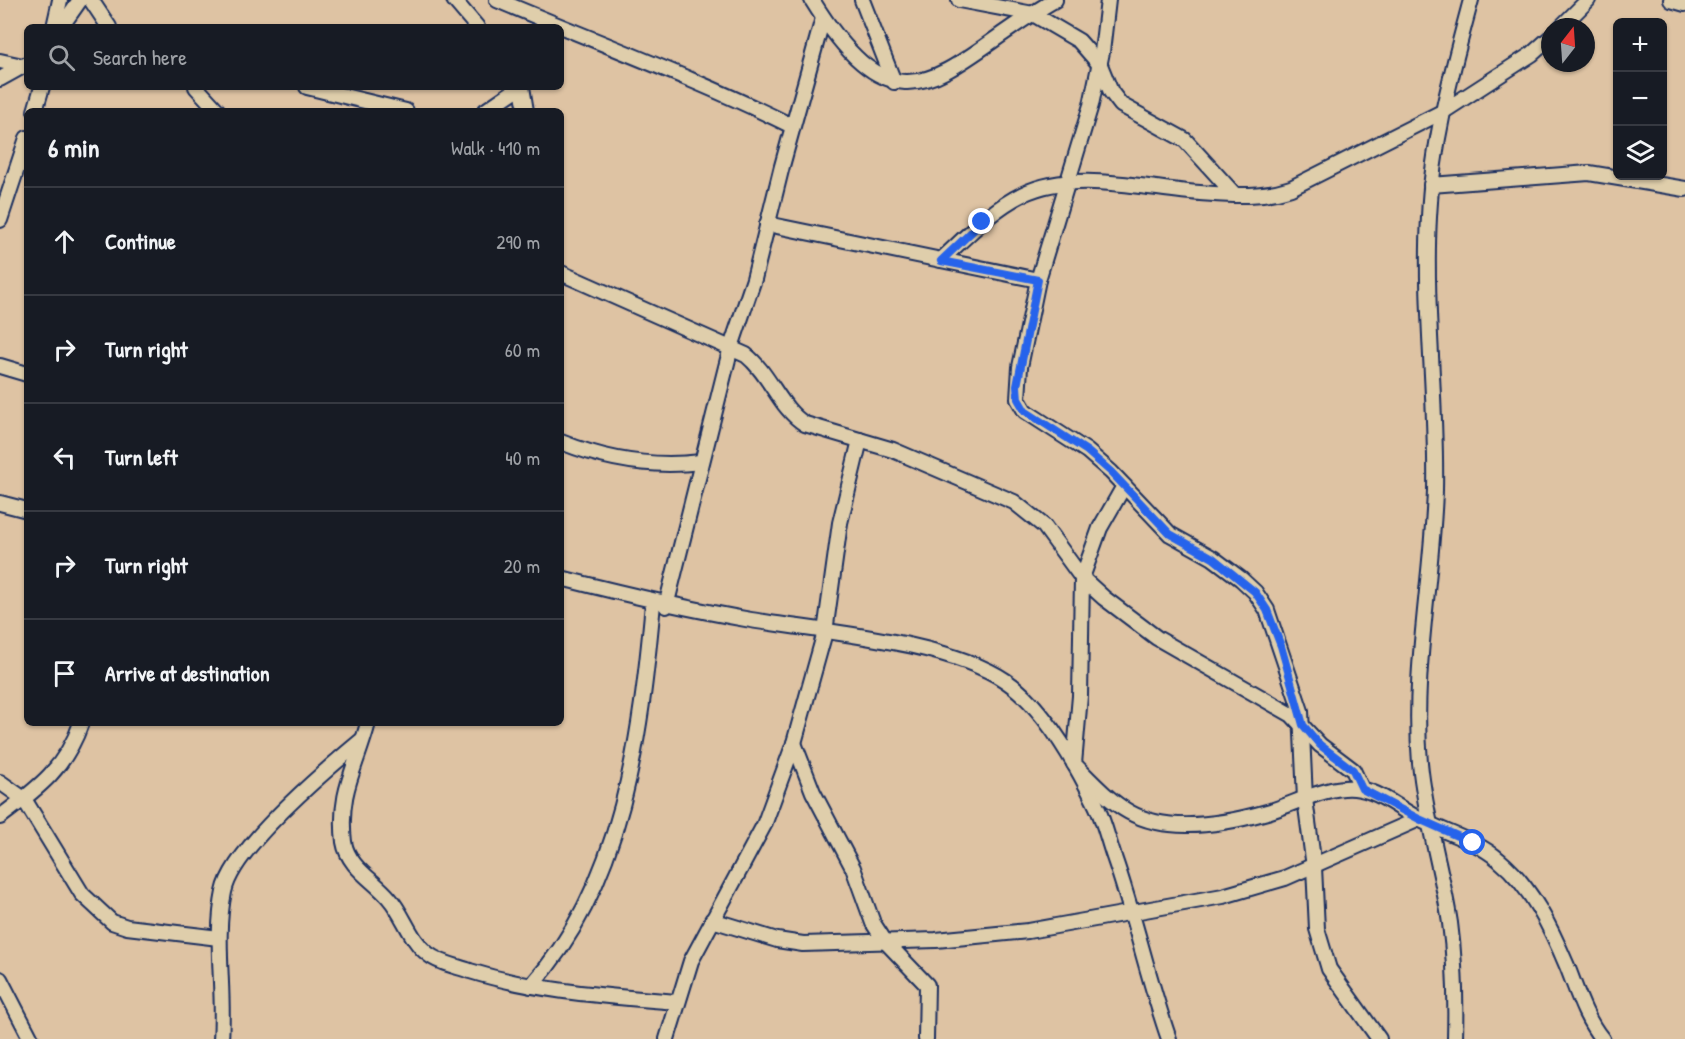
<!DOCTYPE html>
<html lang="en">
<head>
<meta charset="utf-8">
<style>
	:root { --surface:#171b24; --page:#242831; --text:#f1f3f6; --muted:#9ea1a6; --line:#363941 }
	body { margin:0; font-family:"Patrick Hand",sans-serif; background:var(--page); color:var(--text) }
	.controls { position:absolute; right:18px; top:18px; display:grid; overflow:hidden; border-radius:9px; box-shadow:0 2px 4px #0004 }
	.controls button { width:54px; height:54px; display:grid; place-items:center; padding:0; border:0; border-bottom:2px solid var(--line); background:var(--surface); color:var(--text); font:30px sans-serif }
	.compass { position:absolute; left:1541px; top:18px; width:54px; height:54px; border-radius:50%; background:var(--surface); box-shadow:0 2px 4px #0004; rotate:17deg }
	.stop { position:absolute; width:18px; height:18px; margin:-14px; border:4px solid #2563eb; border-radius:50%; background:#fff }
	.stop.end { background:#2563eb; border-color:#fff; box-shadow:0 2px 6px #0008 }
	.list { margin:0; padding:0; list-style:none }
	h2 { display:flex; justify-content:space-between; align-items:center; height:78px; margin:0; padding:0 24px; font-size:26px }
	h2 small { font-size:20px; font-weight:400; color:var(--muted) }
	.list li { display:grid; grid-template-columns:39px 1fr auto; gap:18px; align-items:center; box-sizing:border-box; height:108px; padding:0 24px; border-top:2px solid var(--line) }
	.list b { display:block; font-size:22px; white-space:nowrap }
	.list em { font-size:20px; font-style:normal; color:var(--muted) }
	.icon { flex:none; width:33px; height:33px; fill:none; stroke:currentColor; stroke-width:2; stroke-linecap:round; stroke-linejoin:round }
	.map { position:relative; flex:none; width:1685px; height:1039px; overflow:hidden }
	.search { position:absolute; background:var(--surface); box-shadow:0 2px 4px #0004; left:24px; top:24px; width:540px; height:66px; display:flex; align-items:center; gap:15px; box-sizing:border-box; padding:0 21px; border-radius:9px; color:var(--muted); font-size:22px }
	.panel { position:absolute; background:var(--surface); box-shadow:0 2px 4px #0004; left:24px; top:108px; width:540px; height:618px; border-radius:9px }
	.map>svg:first-child { display:block }
	.lines { fill:none; stroke-linecap:round; stroke-linejoin:round }
	.minor-casing { stroke:#1b2f5e; stroke-width:18 }
	.minor { stroke:#dfceab; stroke-width:14 }
	.route { stroke:#2563eb; stroke-width:8 }
</style>
</head>
<body>
<div class="map">
<svg width="1685" height="1039" viewBox="0 0 1685 1039">
	<rect width="100%" height="100%" fill="#dec3a3"/>
	<filter id="ink" filterUnits="userSpaceOnUse"><feTurbulence type="fractalNoise" baseFrequency=".0167" numOctaves="2"/><feDisplacementMap in="SourceGraphic" scale="12" xChannelSelector="R" yChannelSelector="G"/><feConvolveMatrix kernelMatrix="1 2 1 2 8 2 1 2 1" color-interpolation-filters="sRGB"/></filter>
	<g filter="url(#ink)">
		<g class="lines">
			<defs>
				<g id="minor">
					<path d="M 91,0 L 109,27"/>
					<path d="M 454,0 L 477,27"/>
					<path d="M 497,0 C 596,42 697,79 792,126"/>
					<path d="M 812,0 C 904,149 947,61 1055,0"/>
					<path d="M 862,0 L 894,82"/>
					<path d="M 959,0 L 1033,14 L 1079,41 L 1100,65 L 1111,92 L 1121,105 L 1185,140 L 1235,195"/>
					<path d="M 1108,0 L 1102,52 L 1091,105 L 1038,280 L 1020,367 L 1018,399 L 1025,411 L 1087,451 L 1111,472 L 1170,534 L 1213,558 L 1241,579 L 1255,592 L 1267,610 L 1301,711 L 1305,799 L 1314,867 L 1317,929 L 1329,969 L 1379,1039"/>
					<path d="M 1671,0 L 1685,4"/>
					<path d="M 54,27 L 60,0"/>
					<path d="M 61,27 L 80,0"/>
					<path d="M 1561,27 L 1588,0"/>
					<path d="M 0,61 L 27,67"/>
					<path d="M 0,79 L 27,64"/>
					<path d="M 196,87 L 218,111"/>
					<path d="M 307,87 L 406,111"/>
					<path d="M 522,87 L 526,111"/>
					<path d="M 35,111 L 42,87"/>
					<path d="M 485,111 L 520,87"/>
					<path d="M 1431,185 L 1589,173 L 1685,189"/>
					<path d="M 0,220 L 27,138"/>
					<path d="M 767,224 L 1038,280"/>
					<path d="M 941,260 C 966,237 992,209 1023,194 C 1073,169 1146,189 1200,193 C 1231,195 1261,198 1291,188 L 1444,111 L 1532,54 L 1550,38"/>
					<path d="M 561,273 L 746,355 C 770,374 780,409 805,424 L 893,450 L 1014,502 L 1044,526 L 1082,578 L 1104,598 L 1157,638 L 1292,715 L 1320,745 L 1353,770 L 1362,789"/>
					<path d="M 0,366 L 27,374"/>
					<path d="M 561,442 C 606,460 652,468 701,462"/>
					<path d="M 1124,486 L 1100,528 L 1082,578 L 1080,696 L 1074,764 C 1091,781 1108,800 1129,812 C 1168,834 1225,824 1267,812 C 1292,805 1318,790 1344,788 C 1354,787 1363,789 1371,792 C 1388,798 1403,811 1419,819 C 1445,833 1476,840 1499,860 C 1531,886 1551,928 1567,966 C 1577,991 1585,1018 1602,1039"/>
					<path d="M 0,503 L 27,510"/>
					<path d="M 561,578 C 624,594 687,609 751,620 C 823,632 947,641 1006,681 C 1044,707 1076,764 1096,805 C 1104,821 1108,840 1114,857 C 1135,917 1148,979 1169,1039"/>
					<path d="M 666,606 L 731,347 L 754,279 L 782,166 L 823,18"/>
					<path d="M 368,723 C 356,769 338,791 344,842 C 348,867 374,880 389,898 C 404,915 410,940 428,954 C 439,963 456,966 470,971 C 538,992 607,996 677,1002"/>
					<path d="M 794,743 L 813,792 L 853,868 L 873,923 L 884,940 L 927,985 L 926,1039"/>
					<path d="M 0,782 L 24,799 L 82,894 L 112,922 L 127,927 L 219,938"/>
					<path d="M 0,817 C 37,789 66,768 81,723"/>
					<path d="M 712,920 L 777,940 L 803,944 L 936,940 L 1028,931 L 1223,896 L 1285,878 L 1419,819"/>
					<path d="M 0,979 L 31,1039"/>
					<path d="M 531,986 C 623,884 641,735 653,603"/>
					<path d="M 221,1039 C 225,990 214,940 224,892 C 232,849 327,769 362,740"/>
					<path d="M 667,1039 L 691,961 L 764,825 L 794,743 L 825,632 L 840,523 L 860,440"/>
					<path d="M 1455,1039 C 1456,1001 1455,961 1450,923 C 1442,870 1425,817 1420,763 C 1412,671 1432,582 1435,490 C 1437,399 1424,308 1429,217 C 1432,143 1452,71 1471,0"/>
				</g>
			</defs>
			<use href="#minor" class="minor-casing"/>
			<use href="#minor" class="minor"/>
		</g>
	</g>
	<g class="lines" filter="url(#ink)">
		<path class="route" d="M 982,222 L 941,261 L 1038,280 L 1017,386 L 1018,399 L 1025,411 L 1087,451 L 1111,472 L 1170,534 L 1213,558 L 1255,592 L 1267,610 L 1281,646 L 1303,725 L 1320,745 L 1353,770 L 1362,789 L 1419,819 L 1473,843"/>
	</g>
</svg>
<div class="controls">
<button>+</button>
<button>−</button>
<button><svg class="icon" aria-label="layers" viewBox="0 0 24 24"><path d="M12 4l9 5-9 5-9-5zM3 14l9 5 9-5"/></svg></button>
</div>
<svg class="compass" viewBox="-18 -18 36 36"><path d="M0-13l5 13h-10z" fill="#e53935"/><path d="M0 13l5-13h-10z" fill="#9ea1a6"/></svg>
<div class="stop" style="left:1473px;top:843px"></div>
<div class="stop end" style="left:982px;top:222px"></div>
<div class="search"><svg class="icon" aria-label="search" viewBox="0 0 24 24"><circle cx="10" cy="10" r="6"/><path d="M15 15l6 6"/></svg>Search here</div>
<section class="panel">
<h2>6 min<small>Walk · 410 m</small></h2>
<ul class="list">
<li><svg class="icon" aria-label="ahead" viewBox="0 0 24 24"><path d="M12 20V5M6 11l6-6 6 6"/></svg><div><b>Continue</b></div><em>290 m</em></li>
<li><svg class="icon" aria-label="right" viewBox="0 0 24 24"><path d="M7 20v-9h11M14 6l5 5-5 5"/></svg><div><b>Turn right</b></div><em>60 m</em></li>
<li><svg class="icon" aria-label="left" viewBox="0 0 24 24"><path d="M17 20v-9H6M10 6l-5 5 5 5"/></svg><div><b>Turn left</b></div><em>40 m</em></li>
<li><svg class="icon" aria-label="right" viewBox="0 0 24 24"><path d="M7 20v-9h11M14 6l5 5-5 5"/></svg><div><b>Turn right</b></div><em>20 m</em></li>
<li><svg class="icon" aria-label="arrive" viewBox="0 0 24 24"><path d="M6 21V4h12l-3 4 3 4H6"/></svg><div><b>Arrive at destination</b></div></li>
</ul>
</section>
</div>
</body>
</html>
